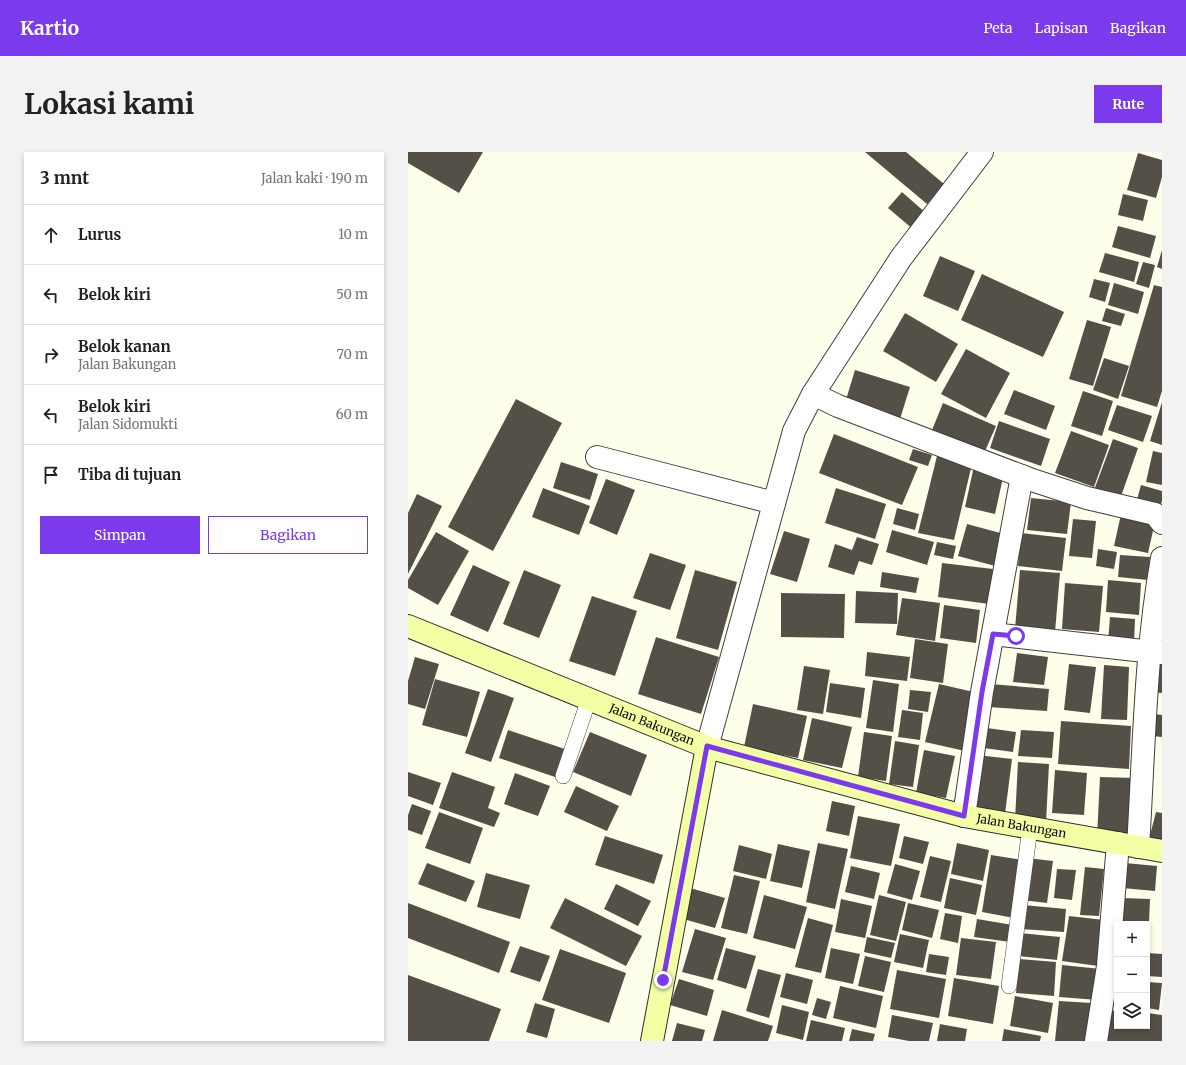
<!DOCTYPE html>
<html lang="id">
<head>
<meta charset="utf-8">
<style>
	:root { --surface:#fff; --page:#f2f2f2; --text:#222; --muted:#767676; --line:#e0e0e0; --accent:#7c3aed }
	body { margin:0; font-family:Merriweather,serif; background:var(--page); color:var(--text) }
	.controls { position:absolute; right:12px; bottom:12px; display:grid; overflow:hidden; border-radius:0px; box-shadow:0 2px 6px #0003 }
	.controls button { width:36px; height:36px; display:grid; place-items:center; padding:0; border:0; border-bottom:1px solid var(--line); background:var(--surface); color:var(--text); font:20px sans-serif }
	.stop { position:absolute; width:12px; height:12px; margin:-9px; border:3px solid #7c3aed; border-radius:50%; background:#fff }
	.stop.end { background:#7c3aed; border-color:#fff; box-shadow:0 1px 4px #0008 }
	.list { margin:0; padding:0; list-style:none }
	h2 { display:flex; justify-content:space-between; align-items:center; height:52px; margin:0; padding:0 16px; font-size:17px }
	h2 small { font-size:13px; font-weight:400; color:var(--muted) }
	.list li { display:grid; grid-template-columns:26px 1fr auto; gap:12px; align-items:center; box-sizing:border-box; height:60px; padding:0 16px; border-top:1px solid var(--line) }
	.list b { display:block; font-size:15px; white-space:nowrap }
	.list p { margin:0; font-size:13px; white-space:nowrap; color:var(--muted) }
	.list em { font-size:13px; font-style:normal; color:var(--muted) }
	.actions { display:flex; gap:8px; padding:12px 16px }
	.actions a { flex:1; padding:9px 0; border:1px solid var(--accent); border-radius:0px; text-align:center; font-size:14px; color:var(--accent) }
	.actions .main { background:var(--accent); color:#fff }
	.icon { flex:none; width:22px; height:22px; fill:none; stroke:currentColor; stroke-width:2; stroke-linecap:round; stroke-linejoin:round }
	.map { position:relative; flex:none; width:754px; height:889px; overflow:hidden; border-radius:0px }
	header { display:flex; align-items:center; gap:24px; box-sizing:border-box; height:56px; padding:0 20px; background:var(--accent); color:#fff }
	header strong { font-size:19px }
	nav { display:flex; gap:22px; margin-inline-start:auto; font-size:14px }
	.intro { display:flex; align-items:center; justify-content:space-between; box-sizing:border-box; height:96px; padding:0 24px }
	h1 { margin:0; font-size:28px }
	.button { padding:10px 18px; border-radius:0px; background:var(--accent); color:#fff; font-size:14px; font-weight:700 }
	main { display:flex; gap:24px; padding:0 24px }
	aside { flex:1; background:var(--surface); border-radius:0px; box-shadow:0 2px 6px #0003 }
	.map>svg:first-child { display:block }
	.building { fill:#555047 }
	.lines { fill:none; stroke-linecap:round; stroke-linejoin:round }
	.lane-casing { stroke:#3f3f3f; stroke-width:16 }
	.street-casing { stroke:#3f3f3f; stroke-width:24 }
	.secondary-casing { stroke:#2e2e2e; stroke-width:24 }
	.lane { stroke:#fff; stroke-width:15 }
	.street { stroke:#fff; stroke-width:22 }
	.secondary { stroke:#f4ffa5; stroke-width:22 }
	.route { stroke:#7c3aed; stroke-width:5 }
	.labels { text-anchor:middle; stroke-width:4; stroke-linejoin:round; paint-order:stroke }
	.street-label { font-size:12px; fill:#0c0c0c; stroke:#fff }
</style>
</head>
<body>
<header>
<strong>Kartio</strong>
<nav><a>Peta</a><a>Lapisan</a><a>Bagikan</a></nav>
</header>
<div class="intro"><h1>Lokasi kami</h1><a class="button">Rute</a></div>
<main>
<aside>
<h2>3 mnt<small>Jalan kaki · 190 m</small></h2>
<ul class="list">
<li><svg class="icon" aria-label="ahead" viewBox="0 0 24 24"><path d="M12 20V5M6 11l6-6 6 6"/></svg><div><b>Lurus</b></div><em>10 m</em></li>
<li><svg class="icon" aria-label="left" viewBox="0 0 24 24"><path d="M17 20v-9H6M10 6l-5 5 5 5"/></svg><div><b>Belok kiri</b></div><em>50 m</em></li>
<li><svg class="icon" aria-label="right" viewBox="0 0 24 24"><path d="M7 20v-9h11M14 6l5 5-5 5"/></svg><div><b>Belok kanan</b><p>Jalan Bakungan</p></div><em>70 m</em></li>
<li><svg class="icon" aria-label="left" viewBox="0 0 24 24"><path d="M17 20v-9H6M10 6l-5 5 5 5"/></svg><div><b>Belok kiri</b><p>Jalan Sidomukti</p></div><em>60 m</em></li>
<li><svg class="icon" aria-label="arrive" viewBox="0 0 24 24"><path d="M6 21V4h12l-3 4 3 4H6"/></svg><div><b>Tiba di tujuan</b></div></li>
</ul>
<div class="actions"><a class="main">Simpan</a><a>Bagikan</a></div>
</aside>
<div class="map">
<svg width="754" height="889" viewBox="0 0 754 889">
	<rect width="100%" height="100%" fill="#feffea"/>
	<g class="building">
		<path d="M 0,0 L 75,0 L 51,41 L 0,11 Z"/>
		<path d="M 457,0 L 498,0 L 536,32 L 519,52 Z"/>
		<path d="M 730,1 L 754,8 L 754,25 L 748,46 L 719,38 Z"/>
		<path d="M 494,40 L 519,62 L 506,78 L 480,56 Z"/>
		<path d="M 715,42 L 740,48 L 735,69 L 710,63 Z"/>
		<path d="M 710,74 L 748,84 L 742,106 L 704,95 Z"/>
		<path d="M 754,98 L 754,117 L 749,115 Z"/>
		<path d="M 697,101 L 731,110 L 726,130 L 691,120 Z"/>
		<path d="M 532,104 L 567,119 L 550,159 L 515,144 Z"/>
		<path d="M 735,110 L 747,113 L 741,136 L 728,132 Z"/>
		<path d="M 574,122 L 656,160 L 635,205 L 553,168 Z"/>
		<path d="M 686,127 L 702,131 L 697,150 L 681,145 Z"/>
		<path d="M 706,131 L 736,140 L 730,162 L 700,153 Z"/>
		<path d="M 746,133 L 754,135 L 754,239 L 749,255 L 713,244 Z"/>
		<path d="M 698,156 L 717,162 L 713,174 L 694,169 Z"/>
		<path d="M 497,161 L 550,192 L 528,230 L 475,199 Z"/>
		<path d="M 679,168 L 703,175 L 685,234 L 661,227 Z"/>
		<path d="M 558,197 L 602,221 L 578,266 L 533,242 Z"/>
		<path d="M 696,206 L 721,214 L 710,247 L 685,238 Z"/>
		<path d="M 447,218 L 502,235 L 492,267 L 437,251 Z"/>
		<path d="M 606,238 L 647,254 L 638,278 L 596,262 Z"/>
		<path d="M 675,239 L 705,249 L 694,284 L 663,274 Z"/>
		<path d="M 108,247 L 154,271 L 85,399 L 40,375 Z"/>
		<path d="M 754,250 L 754,293 L 742,289 Z"/>
		<path d="M 535,251 L 588,274 L 574,306 L 522,283 Z"/>
		<path d="M 709,253 L 744,264 L 735,290 L 700,278 Z"/>
		<path d="M 591,269 L 642,287 L 633,314 L 582,296 Z"/>
		<path d="M 663,279 L 701,293 L 686,335 L 647,321 Z"/>
		<path d="M 426,282 L 510,315 L 494,353 L 411,321 Z"/>
		<path d="M 705,287 L 730,296 L 711,350 L 685,341 Z"/>
		<path d="M 505,297 L 524,303 L 520,314 L 501,308 Z"/>
		<path d="M 745,299 L 754,301 L 754,333 L 738,330 Z"/>
		<path d="M 529,304 L 564,312 L 546,388 L 510,381 Z"/>
		<path d="M 153,310 L 190,322 L 182,348 L 145,336 Z"/>
		<path d="M 566,314 L 596,321 L 587,362 L 557,355 Z"/>
		<path d="M 198,327 L 227,338 L 209,383 L 181,371 Z"/>
		<path d="M 733,333 L 754,339 L 754,349 L 751,359 L 728,351 Z"/>
		<path d="M 135,336 L 182,354 L 171,383 L 124,365 Z"/>
		<path d="M 428,336 L 478,352 L 467,387 L 417,371 Z"/>
		<path d="M 9,342 L 34,354 L 0,422 L 0,361 Z"/>
		<path d="M 623,346 L 663,350 L 659,382 L 619,378 Z"/>
		<path d="M 489,356 L 511,362 L 507,378 L 485,372 Z"/>
		<path d="M 713,362 L 747,370 L 740,401 L 706,394 Z"/>
		<path d="M 665,367 L 688,369 L 684,406 L 661,404 Z"/>
		<path d="M 559,372 L 596,382 L 587,414 L 550,404 Z"/>
		<path d="M 484,378 L 526,390 L 519,413 L 478,400 Z"/>
		<path d="M 376,379 L 402,387 L 389,430 L 362,422 Z"/>
		<path d="M 28,380 L 61,399 L 30,453 L 0,436 L 0,428 Z"/>
		<path d="M 613,381 L 658,386 L 654,419 L 610,414 Z"/>
		<path d="M 449,385 L 471,392 L 464,413 L 451,409 L 446,423 L 420,415 L 427,392 L 444,398 Z"/>
		<path d="M 529,390 L 548,394 L 545,407 L 526,403 Z"/>
		<path d="M 690,397 L 709,400 L 706,417 L 688,414 Z"/>
		<path d="M 242,401 L 278,413 L 262,458 L 225,446 Z"/>
		<path d="M 712,403 L 742,405 L 740,428 L 710,425 Z"/>
		<path d="M 534,411 L 585,417 L 581,452 L 530,445 Z"/>
		<path d="M 65,413 L 102,430 L 80,480 L 42,463 Z"/>
		<path d="M 116,418 L 153,433 L 131,486 L 95,472 Z"/>
		<path d="M 287,418 L 329,430 L 310,498 L 268,486 Z"/>
		<path d="M 612,418 L 652,421 L 647,480 L 607,477 Z"/>
		<path d="M 474,420 L 511,426 L 508,441 L 472,435 Z"/>
		<path d="M 700,428 L 733,431 L 731,463 L 698,460 Z"/>
		<path d="M 657,431 L 695,434 L 691,480 L 654,477 Z"/>
		<path d="M 448,439 L 490,441 L 489,472 L 447,471 Z"/>
		<path d="M 373,441 L 437,442 L 436,486 L 373,485 Z"/>
		<path d="M 184,444 L 229,459 L 207,524 L 161,509 Z"/>
		<path d="M 494,446 L 532,451 L 527,489 L 488,483 Z"/>
		<path d="M 536,453 L 572,458 L 568,491 L 532,486 Z"/>
		<path d="M 702,465 L 727,467 L 726,491 L 700,490 Z"/>
		<path d="M 248,485 L 311,505 L 293,562 L 230,542 Z"/>
		<path d="M 507,487 L 540,492 L 535,531 L 502,526 Z"/>
		<path d="M 459,500 L 502,505 L 499,529 L 457,524 Z"/>
		<path d="M 609,501 L 640,505 L 636,533 L 605,530 Z"/>
		<path d="M 7,505 L 31,512 L 17,557 L 0,552 L 0,529 Z"/>
		<path d="M 747,511 L 754,512 L 754,541 L 743,540 Z"/>
		<path d="M 661,512 L 688,515 L 682,561 L 656,558 Z"/>
		<path d="M 696,513 L 721,515 L 719,568 L 693,567 Z"/>
		<path d="M 396,514 L 422,518 L 415,562 L 389,558 Z"/>
		<path d="M 27,527 L 72,540 L 59,585 L 14,573 Z"/>
		<path d="M 465,528 L 491,532 L 485,580 L 458,576 Z"/>
		<path d="M 422,531 L 457,536 L 453,566 L 418,560 Z"/>
		<path d="M 531,532 L 570,541 L 557,599 L 517,590 Z"/>
		<path d="M 582,532 L 641,537 L 639,559 L 580,555 Z"/>
		<path d="M 80,537 L 106,546 L 83,610 L 57,601 Z"/>
		<path d="M 502,538 L 523,540 L 520,560 L 500,557 Z"/>
		<path d="M 345,552 L 399,564 L 390,606 L 336,595 Z"/>
		<path d="M 494,558 L 515,561 L 512,588 L 490,585 Z"/>
		<path d="M 747,562 L 754,563 L 754,585 L 744,584 Z"/>
		<path d="M 404,566 L 444,575 L 434,616 L 395,608 Z"/>
		<path d="M 653,569 L 723,574 L 721,617 L 650,612 Z"/>
		<path d="M 579,576 L 608,580 L 605,600 L 576,596 Z"/>
		<path d="M 100,578 L 157,597 L 147,625 L 91,606 Z"/>
		<path d="M 613,578 L 646,580 L 644,606 L 610,604 Z"/>
		<path d="M 182,580 L 239,603 L 223,644 L 165,620 Z"/>
		<path d="M 456,580 L 484,584 L 478,629 L 450,625 Z"/>
		<path d="M 487,589 L 511,593 L 505,635 L 481,632 Z"/>
		<path d="M 516,598 L 547,604 L 538,646 L 508,641 Z"/>
		<path d="M 569,603 L 604,607 L 597,662 L 562,658 Z"/>
		<path d="M 610,610 L 641,612 L 638,670 L 607,668 Z"/>
		<path d="M 647,618 L 679,621 L 676,663 L 644,661 Z"/>
		<path d="M 0,620 L 33,631 L 25,653 L 0,644 Z"/>
		<path d="M 44,620 L 87,635 L 80,656 L 92,661 L 86,675 L 31,656 Z"/>
		<path d="M 107,621 L 142,634 L 130,664 L 96,652 Z"/>
		<path d="M 692,625 L 727,626 L 724,687 L 689,685 Z"/>
		<path d="M 168,634 L 211,654 L 199,679 L 156,660 Z"/>
		<path d="M 424,649 L 447,654 L 441,684 L 418,679 Z"/>
		<path d="M 4,652 L 23,659 L 14,683 L 0,678 L 0,663 Z"/>
		<path d="M 31,660 L 75,676 L 62,712 L 17,696 Z"/>
		<path d="M 748,660 L 754,661 L 754,694 L 740,691 Z"/>
		<path d="M 450,664 L 492,672 L 483,714 L 442,706 Z"/>
		<path d="M 197,684 L 255,703 L 246,732 L 187,713 Z"/>
		<path d="M 496,684 L 521,690 L 515,712 L 491,706 Z"/>
		<path d="M 410,691 L 440,697 L 427,757 L 398,750 Z"/>
		<path d="M 549,691 L 581,698 L 575,729 L 543,722 Z"/>
		<path d="M 370,692 L 402,699 L 394,736 L 362,729 Z"/>
		<path d="M 331,693 L 364,702 L 358,727 L 325,719 Z"/>
		<path d="M 583,703 L 615,708 L 606,766 L 574,760 Z"/>
		<path d="M 522,704 L 543,709 L 533,750 L 512,745 Z"/>
		<path d="M 619,706 L 645,709 L 639,751 L 614,748 Z"/>
		<path d="M 19,711 L 67,729 L 58,750 L 10,732 Z"/>
		<path d="M 717,711 L 749,714 L 747,739 L 714,736 Z"/>
		<path d="M 487,712 L 512,719 L 504,748 L 479,741 Z"/>
		<path d="M 443,714 L 472,721 L 466,747 L 437,740 Z"/>
		<path d="M 677,715 L 696,717 L 691,764 L 672,763 Z"/>
		<path d="M 649,717 L 668,718 L 664,748 L 646,746 Z"/>
		<path d="M 78,721 L 122,733 L 112,767 L 69,755 Z"/>
		<path d="M 326,723 L 352,729 L 339,782 L 313,776 Z"/>
		<path d="M 542,726 L 574,733 L 568,763 L 536,756 Z"/>
		<path d="M 208,732 L 243,749 L 230,774 L 196,757 Z"/>
		<path d="M 282,736 L 317,746 L 307,776 L 272,766 Z"/>
		<path d="M 356,743 L 399,755 L 387,797 L 345,786 Z"/>
		<path d="M 471,743 L 498,750 L 488,789 L 462,783 Z"/>
		<path d="M 157,746 L 234,784 L 218,814 L 142,776 Z"/>
		<path d="M 714,746 L 742,747 L 740,796 L 739,772 L 713,772 Z"/>
		<path d="M 433,747 L 464,754 L 457,786 L 427,780 Z"/>
		<path d="M 0,751 L 102,790 L 91,821 L 0,786 Z"/>
		<path d="M 500,751 L 531,758 L 524,786 L 494,778 Z"/>
		<path d="M 615,753 L 658,757 L 656,780 L 613,777 Z"/>
		<path d="M 537,761 L 554,764 L 550,791 L 532,787 Z"/>
		<path d="M 661,764 L 696,768 L 690,814 L 654,809 Z"/>
		<path d="M 400,766 L 425,773 L 413,821 L 387,815 Z"/>
		<path d="M 569,767 L 605,773 L 602,790 L 566,785 Z"/>
		<path d="M 287,777 L 318,786 L 305,828 L 274,820 Z"/>
		<path d="M 612,781 L 652,785 L 649,808 L 610,804 Z"/>
		<path d="M 492,782 L 521,788 L 515,816 L 486,810 Z"/>
		<path d="M 459,785 L 487,791 L 483,806 L 456,800 Z"/>
		<path d="M 553,786 L 588,790 L 583,827 L 548,823 Z"/>
		<path d="M 112,794 L 142,804 L 132,830 L 102,820 Z"/>
		<path d="M 318,796 L 348,804 L 338,837 L 309,828 Z"/>
		<path d="M 423,796 L 452,802 L 445,832 L 417,826 Z"/>
		<path d="M 152,797 L 218,821 L 201,871 L 134,848 Z"/>
		<path d="M 739,801 L 754,802 L 754,825 L 739,824 Z"/>
		<path d="M 521,802 L 541,805 L 538,823 L 518,820 Z"/>
		<path d="M 457,804 L 483,810 L 476,840 L 450,834 Z"/>
		<path d="M 611,807 L 648,810 L 646,844 L 608,841 Z"/>
		<path d="M 654,813 L 693,817 L 690,848 L 651,845 Z"/>
		<path d="M 350,817 L 373,823 L 361,866 L 338,859 Z"/>
		<path d="M 489,818 L 538,827 L 531,866 L 482,857 Z"/>
		<path d="M 378,821 L 405,828 L 399,852 L 372,845 Z"/>
		<path d="M 0,823 L 93,857 L 81,889 L 0,889 Z"/>
		<path d="M 546,826 L 591,834 L 585,872 L 540,864 Z"/>
		<path d="M 271,827 L 306,838 L 299,864 L 262,853 Z"/>
		<path d="M 709,827 L 709,854 L 700,853 Z"/>
		<path d="M 739,830 L 754,831 L 751,858 L 739,856 Z"/>
		<path d="M 432,834 L 475,844 L 468,876 L 425,866 Z"/>
		<path d="M 607,844 L 645,851 L 640,881 L 602,874 Z"/>
		<path d="M 409,846 L 423,850 L 418,867 L 404,863 Z"/>
		<path d="M 651,849 L 684,851 L 681,889 L 647,889 Z"/>
		<path d="M 127,851 L 147,857 L 139,886 L 118,880 Z"/>
		<path d="M 374,853 L 401,860 L 395,888 L 368,881 Z"/>
		<path d="M 314,858 L 365,874 L 360,889 L 305,889 Z"/>
		<path d="M 696,858 L 709,859 L 709,874 L 739,874 L 739,861 L 754,863 L 754,889 L 693,889 Z"/>
		<path d="M 484,863 L 525,871 L 521,889 L 501,889 L 480,885 Z"/>
		<path d="M 403,868 L 437,876 L 434,889 L 398,889 Z"/>
		<path d="M 269,871 L 297,878 L 294,889 L 264,889 Z"/>
		<path d="M 532,872 L 559,877 L 557,889 L 529,889 Z"/>
		<path d="M 444,877 L 467,882 L 465,889 L 441,889 Z"/>
		<path d="M 596,877 L 633,884 L 632,889 L 594,889 Z"/>
	</g>
	<g class="lines">
		<defs>
			<g id="lane">
				<path d="M 155,624 L 181,547"/>
				<path d="M 601,834 L 622,676"/>
			</g>
			<g id="street">
				<path d="M 405,242 L 430,254 L 624,328 L 679,346 L 747,362 L 754,371"/>
				<path d="M 189,305 L 366,351"/>
				<path d="M 585,482 L 754,501"/>
				<path d="M 299,595 L 386,279 L 405,242 L 493,106 L 574,0"/>
				<path d="M 556,664 L 574,540 L 614,324"/>
				<path d="M 730,695 C 736,599 737,501 754,406"/>
				<path d="M 688,889 L 700,814 L 710,691"/>
			</g>
			<g id="secondary">
				<path id="s1" d="M 0,474 L 299,595 L 556,664 L 754,699"/>
				<path d="M 244,889 L 299,595"/>
			</g>
		</defs>
		<use href="#lane" class="lane-casing"/>
		<use href="#street" class="street-casing"/>
		<use href="#secondary" class="secondary-casing"/>
		<use href="#lane" class="lane"/>
		<use href="#street" class="street"/>
		<use href="#secondary" class="secondary"/>
	</g>
	<g class="lines">
		<path class="route" d="M 255,828 L 299,594 L 556,664 L 574,540 L 585,482 L 608,484"/>
	</g>
	<g class="labels">
		<g class="street-label">
			<text dy="4" stroke="none"><textPath href="#s1" startOffset="263">Jalan Bakungan</textPath></text>
			<text dy="4" stroke="none"><textPath href="#s1" startOffset="647">Jalan Bakungan</textPath></text>
		</g>
	</g>
</svg>
<div class="controls">
<button>+</button>
<button>−</button>
<button><svg class="icon" aria-label="layers" viewBox="0 0 24 24"><path d="M12 4l9 5-9 5-9-5zM3 14l9 5 9-5"/></svg></button>
</div>
<div class="stop" style="left:608px;top:484px"></div>
<div class="stop end" style="left:255px;top:828px"></div>
</div>
</main>
</body>
</html>
